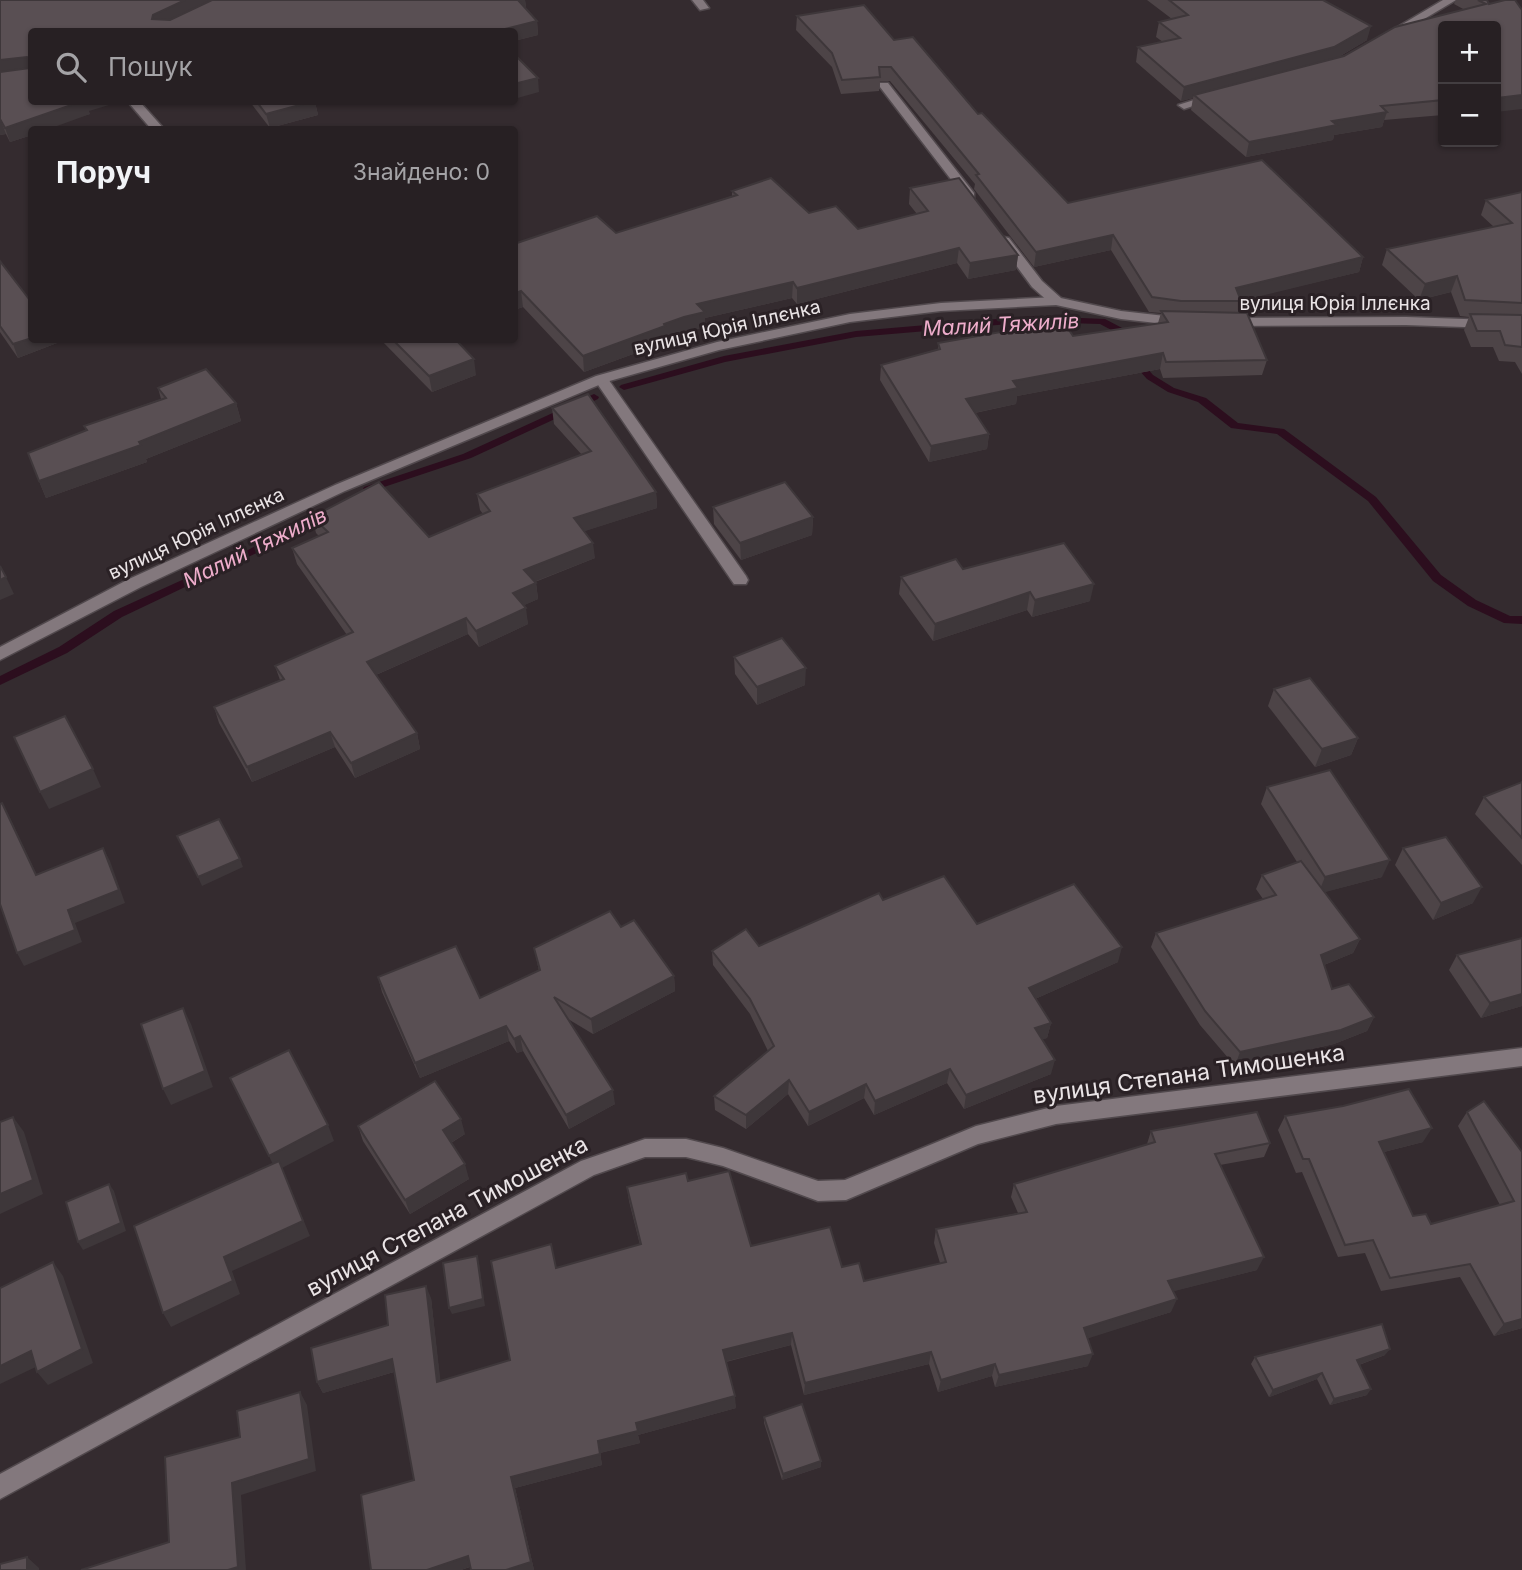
<!DOCTYPE html>
<html lang="uk">
<head>
<meta charset="utf-8">
<style>
	:root { --surface:#272023; --page:#2f282b; --text:#f1f3f6; --muted:#a4a3a6; --line:#433e41 }
	body { margin:0; font-family:Inter,sans-serif; background:var(--page); color:var(--text) }
	.controls { position:absolute; right:21px; top:21px; display:grid; overflow:hidden; border-radius:7px; box-shadow:0 2px 5px #0004 }
	.controls button { width:63px; height:63px; display:grid; place-items:center; padding:0; border:0; border-bottom:2px solid var(--line); background:var(--surface); color:var(--text); font:35px sans-serif }
	.list { margin:0; padding:0; list-style:none }
	h2 { display:flex; justify-content:space-between; align-items:center; height:91px; margin:0; padding:0 28px; font-size:30px }
	h2 small { font-size:23px; font-weight:400; color:var(--muted) }
	.icon { flex:none; width:38px; height:38px; fill:none; stroke:currentColor; stroke-width:2; stroke-linecap:round; stroke-linejoin:round }
	.map { position:relative; flex:none; width:1522px; height:1570px; overflow:hidden }
	.search { position:absolute; background:var(--surface); box-shadow:0 2px 5px #0004; left:28px; top:28px; width:490px; height:77px; display:flex; align-items:center; gap:18px; box-sizing:border-box; padding:0 24px; border-radius:7px; color:var(--muted); font-size:26px }
	.panel { position:absolute; background:var(--surface); box-shadow:0 2px 5px #0004; left:28px; top:126px; width:490px; height:217px; border-radius:7px }
	.map>svg:first-child { display:block }
	.lines { fill:none; stroke-linecap:round; stroke-linejoin:round }
	.stream { fill:#2c0e1e; fill-rule:evenodd }
	.service-casing { stroke:#51494d; stroke-width:3 }
	.minor-casing { stroke:#51494d; stroke-width:3 }
	.service { fill:#83787d; fill-rule:evenodd }
	.minor { fill:#83787d; fill-rule:evenodd }
	.wall { fill:#4d4447 }
	.shaded-wall { fill:#3e373a }
	.building { fill:#594f53; stroke:#3e373a; stroke-width:2 }
	.labels { text-anchor:middle; stroke-width:6; stroke-linejoin:round; paint-order:stroke }
	.street-label { font-size:19px; fill:#eae4e6; stroke:#2a2125 }
	.water-label { font-size:21px; font-style:italic; fill:#eeadcb; stroke:#2a2125 }
	.near-street-label { font-size:23px; fill:#eae4e6; stroke:#2a2125 }
</style>
</head>
<body>
<div class="map">
<svg width="1522" height="1570" viewBox="0 0 1522 1570">
	<rect width="100%" height="100%" fill="#342b2f"/>
	<g class="lines">
		<g class="stream">
			<path d="M 1033,316 L 1105,319 L 1124,329 L 1131,343 L 1129,345 L 1123,345 L 1117,333 L 1100,324 L 1033,322 L 856,337 L 725,362 L 624,390 L 619,387 L 621,385 L 724,356 L 856,331 Z"/>
			<path d="M 1134,356 L 1137,357 L 1153,375 L 1174,388 L 1206,398 L 1238,423 L 1284,429 L 1376,497 L 1441,575 L 1476,600 L 1510,616 L 1522,616 L 1522,624 L 1504,623 L 1468,606 L 1433,581 L 1368,501 L 1277,434 L 1231,428 L 1198,402 L 1168,392 L 1147,379 L 1129,359 Z"/>
			<path d="M 594,394 L 599,397 L 598,399 L 471,458 L 372,491 L 368,492 L 363,489 L 364,487 L 463,454 Z"/>
			<path d="M 325,510 L 329,511 L 330,514 L 329,517 L 305,530 L 122,617 L 67,653 L 0,685 L 0,676 L 59,647 L 114,611 L 248,550 Z"/>
		</g>
		<defs>
			<g id="service">
				<path d="M 692,0 L 703,0 L 709,8 L 700,10 Z"/>
				<path d="M 1443,0 L 1456,0 L 1394,37 L 1384,35 Z"/>
				<path d="M 880,83 L 888,83 L 974,193 L 974,199 L 966,199 L 880,87 Z"/>
				<path d="M 1210,95 L 1220,97 L 1184,109 L 1178,105 Z"/>
				<path d="M 128,102 L 140,102 L 165,130 L 152,130 Z"/>
				<path d="M 1004,237 L 1009,238 L 1042,281 L 1061,298 L 1061,304 L 1051,304 L 1032,287 L 998,241 Z"/>
				<path d="M 601,375 L 606,376 L 746,576 L 748,580 L 746,584 L 734,584 L 594,379 Z"/>
			</g>
			<g id="minor">
				<path d="M 1056,297 L 1121,311 L 1183,318 L 1190,322 L 1183,326 L 1121,319 L 1056,305 L 941,311 L 850,322 L 719,350 L 606,382 L 345,491 L 141,587 L 0,660 L 0,647 L 129,579 L 335,485 L 596,376 L 717,342 L 850,314 L 941,303 Z"/>
				<path d="M 1406,317 L 1522,321 L 1522,329 L 1406,325 L 1228,326 L 1221,322 L 1228,318 Z"/>
				<path d="M 1522,1048 L 1522,1066 L 1056,1124 L 978,1144 L 846,1200 L 818,1201 L 723,1166 L 686,1157 L 645,1157 L 594,1175 L 0,1499 L 0,1474 L 581,1161 L 645,1139 L 686,1139 L 723,1148 L 818,1181 L 845,1180 L 976,1126 L 1056,1106 Z"/>
			</g>
		</defs>
		<use href="#service" class="service-casing"/>
		<use href="#minor" class="minor-casing"/>
		<use href="#service" class="service"/>
		<use href="#minor" class="minor"/>
	</g>
	<g class="wall">
		<path d="M 0,0 L 525,0 L 526,8 L 537,21 L 538,35 L 514,41 L 514,32 L 32,32 L 90,114 L 32,130 L 32,135 L 10,142 L 6,134 L 0,135 Z"/>
		<path d="M 1147,0 L 1323,0 L 1367,40 L 1337,58 L 1465,10 L 1454,4 L 1456,0 L 1487,0 L 1489,4 L 1515,0 L 1496,112 L 1496,26 L 1443,26 L 1443,115 L 1384,120 L 1382,127 L 1334,135 L 1333,140 L 1246,157 L 1191,110 L 1193,98 L 1181,101 L 1136,62 L 1138,47 L 1163,42 L 1156,37 L 1159,22 L 1172,19 Z"/>
		<path d="M 797,16 L 894,40 L 978,114 L 1068,203 L 1363,257 L 1359,272 L 1241,300 L 1238,313 L 1267,360 L 1262,375 L 1163,378 L 1160,369 L 1017,396 L 1016,404 L 975,413 L 989,434 L 987,449 L 929,462 L 880,380 L 881,365 L 938,349 L 938,343 L 1073,336 L 1158,323 L 1161,313 L 1149,312 L 1111,250 L 1034,267 L 974,189 L 975,184 L 890,81 L 880,81 L 879,91 L 841,94 L 832,67 L 796,30 Z"/>
		<path d="M 250,102 L 315,102 L 318,115 L 270,128 Z"/>
		<path d="M 910,188 L 1018,255 L 1016,270 L 968,279 L 957,263 L 797,304 L 792,298 L 705,318 L 705,327 L 685,332 L 666,339 L 666,342 L 584,372 L 523,307 L 514,310 L 514,244 L 616,233 L 732,196 L 732,191 L 858,229 L 917,214 L 909,204 Z"/>
		<path d="M 1522,192 L 1522,374 L 1515,362 L 1499,361 L 1493,347 L 1471,347 L 1464,330 L 1469,317 L 1460,316 L 1451,292 L 1419,300 L 1382,265 L 1387,249 L 1494,227 L 1481,215 L 1486,200 Z"/>
		<path d="M 0,261 L 57,343 L 18,358 L 0,332 Z"/>
		<path d="M 381,340 L 456,340 L 476,375 L 432,392 Z"/>
		<path d="M 158,388 L 236,403 L 241,421 L 146,459 L 147,462 L 46,498 L 39,481 L 86,430 L 84,426 L 161,399 Z"/>
		<path d="M 552,408 L 656,492 L 657,508 L 584,531 L 595,558 L 535,582 L 536,583 L 538,599 L 524,605 L 528,624 L 479,647 L 468,634 L 376,675 L 417,733 L 420,749 L 355,778 L 335,747 L 252,782 L 219,723 L 214,707 L 280,680 L 275,666 L 347,635 L 297,564 L 292,548 L 319,536 L 316,533 L 312,517 L 429,537 L 483,514 L 480,510 L 477,494 L 582,455 L 554,424 Z"/>
		<path d="M 713,507 L 813,517 L 812,535 L 741,560 L 714,524 Z"/>
		<path d="M 963,569 L 1090,601 L 1032,617 L 1027,610 L 933,641 L 899,594 L 901,577 Z"/>
		<path d="M 734,657 L 805,685 L 757,705 L 735,674 Z"/>
		<path d="M 1274,689 L 1358,738 L 1351,755 L 1315,767 L 1268,706 Z"/>
		<path d="M 1522,782 L 1522,865 L 1475,814 L 1484,797 Z"/>
		<path d="M 1267,787 L 1382,877 L 1324,892 L 1360,939 L 1353,953 L 1324,965 L 1332,989 L 1374,1017 L 1367,1031 L 1334,1044 L 1235,1066 L 1200,1025 L 1151,947 L 1156,933 L 1263,899 L 1256,889 L 1262,875 L 1297,862 L 1261,804 Z"/>
		<path d="M 1403,848 L 1473,903 L 1433,920 L 1395,865 Z"/>
		<path d="M 883,900 L 1118,962 L 1035,999 L 1051,1023 L 1047,1038 L 1042,1039 L 1051,1074 L 964,1109 L 947,1083 L 874,1115 L 864,1098 L 808,1126 L 788,1094 L 746,1129 L 715,1110 L 714,1096 L 768,1051 L 750,1014 L 713,965 L 712,951 L 759,946 Z"/>
		<path d="M 621,927 L 674,976 L 675,991 L 593,1034 L 568,1019 L 615,1104 L 569,1129 L 523,1051 L 517,1053 L 509,1041 L 420,1078 L 382,992 L 378,977 L 480,998 L 539,971 L 534,948 Z"/>
		<path d="M 1457,955 L 1522,1006 L 1481,1018 L 1449,970 Z"/>
		<path d="M 1343,1106 L 1423,1142 L 1384,1152 L 1413,1216 L 1431,1224 L 1500,1205 L 1458,1126 L 1467,1112 L 1522,1152 L 1522,1328 L 1494,1336 L 1460,1277 L 1381,1291 L 1365,1253 L 1338,1257 L 1302,1172 L 1296,1173 L 1278,1130 L 1285,1116 Z"/>
		<path d="M 358,1126 L 465,1134 L 451,1143 L 469,1179 L 410,1214 L 363,1141 Z"/>
		<path d="M 1151,1131 L 1270,1143 L 1264,1157 L 1220,1165 L 1257,1270 L 1173,1291 L 1171,1312 L 1087,1338 L 1088,1366 L 995,1387 L 992,1376 L 938,1392 L 929,1364 L 804,1395 L 791,1345 L 726,1362 L 736,1408 L 638,1435 L 640,1443 L 600,1453 L 602,1465 L 515,1488 L 534,1570 L 471,1570 L 470,1567 L 461,1570 L 414,1480 L 394,1372 L 323,1393 L 317,1382 L 388,1325 L 431,1298 L 440,1381 L 510,1360 L 556,1268 L 640,1245 L 629,1201 L 627,1187 L 688,1181 L 751,1246 L 842,1267 L 864,1281 L 940,1263 L 934,1243 L 936,1229 L 1018,1213 L 1011,1197 L 1014,1184 L 1147,1144 Z"/>
		<path d="M 1385,1355 L 1359,1365 L 1367,1395 L 1330,1405 L 1317,1379 L 1269,1397 L 1251,1364 L 1255,1357 Z"/>
		<path d="M 764,1417 L 821,1461 L 821,1467 L 782,1480 L 764,1423 Z"/>
	</g>
	<g class="shaded-wall">
		<path d="M 185,0 L 218,0 L 157,30 L 152,19 L 153,15 Z"/>
		<path d="M 515,0 L 525,0 L 526,8 Z"/>
		<path d="M 537,21 L 538,35 L 514,41 L 514,32 L 493,32 Z"/>
		<path d="M 1371,26 L 1367,40 L 1330,62 L 1194,95 L 1193,98 L 1181,101 L 1184,87 Z"/>
		<path d="M 27,57 L 32,71 L 0,75 L 0,60 Z"/>
		<path d="M 538,78 L 539,92 L 514,99 L 514,84 Z"/>
		<path d="M 1522,95 L 1522,109 L 1496,112 L 1496,102 L 1497,98 Z"/>
		<path d="M 80,102 L 119,102 L 89,111 L 90,114 L 46,130 L 32,130 L 32,135 L 10,142 L 5,128 Z"/>
		<path d="M 311,102 L 315,102 L 318,115 L 270,128 L 266,114 Z"/>
		<path d="M 1387,112 L 1382,127 L 1334,135 L 1333,140 L 1246,157 L 1249,142 L 1332,121 Z"/>
		<path d="M 0,119 L 6,134 L 0,135 Z"/>
		<path d="M 1113,235 L 1111,250 L 1034,267 L 1036,252 Z"/>
		<path d="M 959,248 L 957,263 L 797,304 L 797,288 Z"/>
		<path d="M 1018,255 L 1016,270 L 968,279 L 970,263 Z"/>
		<path d="M 1363,257 L 1359,272 L 1240,301 L 1236,288 Z"/>
		<path d="M 1457,276 L 1451,292 L 1419,300 L 1425,284 Z"/>
		<path d="M 793,282 L 792,298 L 705,318 L 705,327 L 685,332 L 666,339 L 666,342 L 584,372 L 583,356 L 664,324 L 697,304 Z"/>
		<path d="M 521,291 L 523,307 L 514,310 L 514,294 Z"/>
		<path d="M 32,338 L 32,340 L 56,340 L 57,343 L 18,358 L 13,344 Z"/>
		<path d="M 1163,353 L 1160,369 L 1017,396 L 1016,404 L 964,415 L 966,399 L 1013,381 Z"/>
		<path d="M 474,359 L 476,375 L 432,392 L 429,376 Z"/>
		<path d="M 236,403 L 241,421 L 146,459 L 147,462 L 46,498 L 39,481 Z"/>
		<path d="M 989,434 L 987,449 L 929,462 L 931,446 Z"/>
		<path d="M 656,492 L 657,508 L 576,534 L 574,518 Z"/>
		<path d="M 813,517 L 812,535 L 741,560 L 740,543 Z"/>
		<path d="M 593,543 L 595,558 L 526,585 L 524,570 Z"/>
		<path d="M 6,577 L 14,594 L 0,600 L 0,580 Z"/>
		<path d="M 536,583 L 538,599 L 516,609 L 513,593 Z"/>
		<path d="M 1094,584 L 1090,601 L 1032,617 L 1035,600 Z"/>
		<path d="M 1030,592 L 1027,610 L 933,641 L 935,624 Z"/>
		<path d="M 526,608 L 528,624 L 479,647 L 476,631 Z"/>
		<path d="M 466,618 L 468,634 L 371,677 L 367,662 Z"/>
		<path d="M 806,668 L 805,685 L 757,705 L 757,687 Z"/>
		<path d="M 330,732 L 335,747 L 252,782 L 247,767 Z"/>
		<path d="M 417,733 L 420,749 L 355,778 L 351,763 Z"/>
		<path d="M 1358,738 L 1351,755 L 1315,767 L 1322,749 Z"/>
		<path d="M 93,769 L 101,787 L 49,809 L 40,792 Z"/>
		<path d="M 2,803 L 9,816 L 43,888 L 36,875 Z"/>
		<path d="M 103,848 L 110,861 L 125,903 L 75,923 L 82,942 L 24,966 L 17,953 L 68,910 Z"/>
		<path d="M 240,859 L 243,867 L 202,886 L 198,877 Z"/>
		<path d="M 1390,860 L 1382,877 L 1318,894 L 1325,877 Z"/>
		<path d="M 1482,887 L 1473,903 L 1433,920 L 1441,903 Z"/>
		<path d="M 1360,939 L 1353,953 L 1314,969 L 1321,955 Z"/>
		<path d="M 1122,947 L 1118,962 L 1026,1003 L 1029,988 Z"/>
		<path d="M 674,976 L 675,991 L 593,1034 L 591,1019 Z"/>
		<path d="M 1522,994 L 1522,1006 L 1481,1018 L 1490,1003 Z"/>
		<path d="M 183,1008 L 191,1024 L 213,1087 L 171,1105 L 163,1089 Z"/>
		<path d="M 1374,1017 L 1367,1031 L 1334,1044 L 1235,1066 L 1240,1052 Z"/>
		<path d="M 1051,1023 L 1047,1038 L 1032,1043 L 1035,1028 Z"/>
		<path d="M 506,1026 L 509,1041 L 420,1078 L 415,1063 Z"/>
		<path d="M 520,1036 L 523,1051 L 517,1053 L 514,1039 Z"/>
		<path d="M 1055,1060 L 1051,1074 L 964,1109 L 966,1095 Z"/>
		<path d="M 950,1069 L 947,1083 L 874,1115 L 875,1101 Z"/>
		<path d="M 789,1080 L 788,1094 L 746,1129 L 746,1115 Z"/>
		<path d="M 866,1084 L 864,1098 L 808,1126 L 809,1112 Z"/>
		<path d="M 613,1090 L 615,1104 L 569,1129 L 566,1115 Z"/>
		<path d="M 13,1117 L 24,1132 L 43,1194 L 0,1214 L 0,1194 Z"/>
		<path d="M 461,1119 L 465,1134 L 447,1145 L 443,1130 Z"/>
		<path d="M 328,1125 L 334,1141 L 282,1168 L 310,1236 L 232,1271 L 240,1294 L 171,1327 L 163,1313 L 224,1257 L 276,1171 L 269,1156 Z"/>
		<path d="M 1432,1128 L 1423,1142 L 1372,1155 L 1379,1142 Z"/>
		<path d="M 465,1164 L 469,1179 L 410,1214 L 405,1200 Z"/>
		<path d="M 109,1184 L 114,1191 L 126,1231 L 83,1250 L 78,1242 Z"/>
		<path d="M 477,1256 L 479,1263 L 485,1306 L 452,1314 L 449,1308 Z"/>
		<path d="M 1264,1257 L 1257,1270 L 1163,1294 L 1168,1281 Z"/>
		<path d="M 53,1262 L 63,1276 L 93,1363 L 48,1385 L 37,1372 Z"/>
		<path d="M 426,1286 L 431,1298 L 442,1394 L 437,1382 Z"/>
		<path d="M 1177,1299 L 1171,1312 L 1080,1341 L 1084,1328 Z"/>
		<path d="M 1522,1319 L 1522,1328 L 1494,1336 L 1504,1324 Z"/>
		<path d="M 792,1333 L 791,1345 L 724,1362 L 723,1350 Z"/>
		<path d="M 1390,1349 L 1385,1355 L 1353,1367 L 1357,1360 Z"/>
		<path d="M 31,1351 L 42,1364 L 0,1384 L 0,1366 Z"/>
		<path d="M 931,1352 L 929,1364 L 804,1395 L 805,1383 Z"/>
		<path d="M 1093,1354 L 1088,1366 L 995,1387 L 999,1375 Z"/>
		<path d="M 392,1359 L 397,1371 L 323,1393 L 317,1382 Z"/>
		<path d="M 995,1364 L 992,1376 L 938,1392 L 941,1380 Z"/>
		<path d="M 1322,1373 L 1317,1379 L 1269,1397 L 1273,1390 Z"/>
		<path d="M 1371,1389 L 1367,1395 L 1330,1405 L 1334,1399 Z"/>
		<path d="M 300,1392 L 307,1405 L 316,1471 L 241,1495 L 246,1570 L 228,1570 L 232,1483 Z"/>
		<path d="M 735,1396 L 736,1408 L 638,1435 L 640,1443 L 600,1453 L 602,1465 L 515,1488 L 534,1570 L 506,1570 L 511,1477 L 598,1441 L 636,1423 Z"/>
		<path d="M 821,1461 L 821,1467 L 782,1480 L 783,1474 Z"/>
		<path d="M 468,1556 L 472,1566 L 461,1570 L 427,1570 Z"/>
		<path d="M 27,1557 L 39,1568 L 39,1570 L 27,1570 Z"/>
	</g>
	<g class="building">
		<path d="M 0,0 L 185,0 L 153,15 L 152,19 L 170,20 L 212,0 L 518,0 L 537,21 L 493,32 L 32,32 L 32,102 L 80,102 L 5,128 L 0,119 L 0,72 L 29,68 L 30,60 L 27,57 L 0,60 Z"/>
		<path d="M 1169,0 L 1323,0 L 1371,26 L 1334,47 L 1184,87 L 1138,47 L 1180,38 L 1159,22 L 1188,15 Z"/>
		<path d="M 1478,0 L 1487,0 L 1489,4 L 1505,0 L 1515,0 L 1522,10 L 1522,95 L 1497,98 L 1496,96 L 1496,26 L 1443,26 L 1443,100 L 1381,106 L 1387,112 L 1332,121 L 1337,125 L 1249,142 L 1194,95 L 1344,56 L 1395,27 L 1486,4 Z"/>
		<path d="M 864,5 L 894,40 L 913,37 L 978,114 L 982,113 L 1068,203 L 1262,160 L 1363,257 L 1236,288 L 1241,301 L 1181,301 L 1152,297 L 1113,235 L 1036,252 L 976,175 L 979,174 L 891,67 L 879,67 L 880,77 L 842,80 L 832,53 L 797,16 Z"/>
		<path d="M 514,54 L 538,78 L 514,84 Z"/>
		<path d="M 257,102 L 311,102 L 266,114 Z"/>
		<path d="M 771,178 L 809,213 L 836,206 L 858,229 L 928,211 L 910,188 L 959,178 L 1018,255 L 970,263 L 959,248 L 797,288 L 793,282 L 697,304 L 705,312 L 684,317 L 664,324 L 665,326 L 583,356 L 521,291 L 514,294 L 514,244 L 597,216 L 616,233 L 737,195 L 732,191 Z"/>
		<path d="M 1522,192 L 1522,303 L 1465,300 L 1457,276 L 1425,284 L 1387,249 L 1512,223 L 1486,200 Z"/>
		<path d="M 0,261 L 32,303 L 32,338 L 13,344 L 0,326 Z"/>
		<path d="M 1161,311 L 1247,313 L 1267,360 L 1166,362 L 1163,353 L 1013,381 L 1018,388 L 966,399 L 989,434 L 931,446 L 881,365 L 940,349 L 938,343 L 1063,321 L 1073,336 L 1168,322 Z"/>
		<path d="M 1470,314 L 1522,315 L 1522,347 L 1505,345 L 1500,331 L 1477,331 Z"/>
		<path d="M 393,340 L 456,340 L 474,359 L 429,376 Z"/>
		<path d="M 206,369 L 236,403 L 139,442 L 141,445 L 39,481 L 28,453 L 87,430 L 84,426 L 166,398 L 158,388 Z"/>
		<path d="M 588,394 L 656,492 L 574,518 L 593,543 L 524,570 L 536,583 L 513,593 L 526,608 L 476,631 L 466,618 L 367,662 L 417,733 L 351,763 L 330,732 L 247,767 L 214,707 L 284,679 L 275,666 L 353,632 L 292,548 L 328,532 L 312,517 L 379,482 L 429,537 L 490,511 L 477,494 L 591,451 L 552,408 Z"/>
		<path d="M 785,482 L 813,517 L 740,543 L 713,507 Z"/>
		<path d="M 1064,543 L 1094,584 L 1035,600 L 1030,592 L 935,624 L 901,577 L 956,559 L 963,569 Z"/>
		<path d="M 0,566 L 6,577 L 0,580 Z"/>
		<path d="M 782,638 L 806,668 L 757,687 L 734,657 Z"/>
		<path d="M 1310,678 L 1358,738 L 1322,749 L 1274,689 Z"/>
		<path d="M 65,716 L 93,769 L 40,792 L 14,737 Z"/>
		<path d="M 1330,770 L 1390,860 L 1325,877 L 1267,787 Z"/>
		<path d="M 1522,782 L 1522,838 L 1484,797 Z"/>
		<path d="M 2,803 L 36,875 L 103,848 L 119,890 L 68,910 L 75,930 L 17,953 L 0,904 L 0,804 Z"/>
		<path d="M 219,819 L 240,859 L 198,877 L 177,836 Z"/>
		<path d="M 1446,837 L 1482,887 L 1441,903 L 1403,848 Z"/>
		<path d="M 1301,861 L 1360,939 L 1321,955 L 1332,989 L 1349,984 L 1374,1017 L 1341,1030 L 1240,1052 L 1205,1011 L 1156,933 L 1276,895 L 1262,875 Z"/>
		<path d="M 944,876 L 977,924 L 1074,884 L 1122,947 L 1029,988 L 1051,1023 L 1035,1028 L 1055,1060 L 966,1095 L 950,1069 L 875,1101 L 866,1084 L 809,1112 L 789,1080 L 746,1115 L 714,1096 L 774,1046 L 750,999 L 712,951 L 746,929 L 759,946 L 879,893 L 883,900 Z"/>
		<path d="M 610,911 L 621,927 L 634,920 L 674,976 L 591,1019 L 554,997 L 613,1090 L 566,1115 L 520,1036 L 514,1039 L 506,1026 L 415,1063 L 378,977 L 456,946 L 480,998 L 540,970 L 534,948 Z"/>
		<path d="M 1522,938 L 1522,994 L 1490,1003 L 1457,955 Z"/>
		<path d="M 183,1008 L 205,1071 L 163,1089 L 141,1024 Z"/>
		<path d="M 289,1050 L 328,1125 L 269,1156 L 230,1078 Z"/>
		<path d="M 435,1081 L 461,1119 L 443,1130 L 465,1164 L 405,1200 L 358,1126 Z"/>
		<path d="M 1409,1089 L 1432,1128 L 1379,1142 L 1413,1216 L 1426,1214 L 1431,1224 L 1514,1201 L 1467,1112 L 1484,1101 L 1522,1152 L 1522,1319 L 1504,1324 L 1470,1264 L 1390,1278 L 1373,1240 L 1345,1245 L 1309,1159 L 1303,1159 L 1285,1116 L 1343,1106 Z"/>
		<path d="M 1257,1112 L 1270,1143 L 1215,1154 L 1264,1257 L 1168,1281 L 1177,1299 L 1084,1328 L 1093,1354 L 999,1375 L 995,1364 L 941,1380 L 931,1352 L 805,1383 L 792,1333 L 723,1350 L 735,1396 L 636,1423 L 638,1431 L 598,1441 L 600,1454 L 511,1477 L 531,1562 L 506,1570 L 471,1570 L 468,1556 L 427,1570 L 371,1570 L 361,1495 L 414,1480 L 392,1359 L 317,1382 L 311,1348 L 388,1325 L 385,1295 L 426,1286 L 437,1382 L 510,1360 L 491,1261 L 551,1244 L 556,1268 L 641,1244 L 627,1187 L 686,1173 L 688,1181 L 729,1171 L 751,1246 L 830,1227 L 842,1267 L 859,1263 L 864,1281 L 946,1262 L 936,1229 L 1027,1212 L 1014,1184 L 1155,1142 L 1151,1131 Z"/>
		<path d="M 13,1117 L 33,1180 L 0,1194 L 0,1122 Z"/>
		<path d="M 279,1161 L 303,1221 L 224,1257 L 233,1281 L 163,1313 L 134,1226 Z"/>
		<path d="M 109,1184 L 121,1223 L 78,1242 L 66,1202 Z"/>
		<path d="M 477,1256 L 483,1299 L 449,1308 L 443,1263 Z"/>
		<path d="M 53,1262 L 82,1349 L 37,1372 L 31,1351 L 0,1366 L 0,1288 Z"/>
		<path d="M 1382,1324 L 1390,1349 L 1357,1360 L 1371,1389 L 1334,1399 L 1322,1373 L 1273,1390 L 1255,1357 Z"/>
		<path d="M 300,1392 L 309,1459 L 232,1483 L 238,1567 L 228,1570 L 81,1570 L 169,1542 L 165,1457 L 240,1437 L 237,1411 Z"/>
		<path d="M 802,1404 L 821,1461 L 783,1474 L 764,1417 Z"/>
		<path d="M 27,1557 L 27,1570 L 0,1570 L 0,1564 Z"/>
	</g>
	<g class="labels">
		<g class="street-label">
			<text x="1335" y="310">вулиця Юрія Іллєнка</text>
			<text transform="translate(727 327) rotate(-13)" y="7">вулиця Юрія Іллєнка</text>
			<text transform="translate(196 533) rotate(-25)" y="7">вулиця Юрія Іллєнка</text>
		</g>
		<g class="water-label">
			<text transform="translate(1001 325) rotate(-3)" y="7">Малий Тяжилів</text>
			<text transform="translate(255 548) rotate(-26)" y="7">Малий Тяжилів</text>
		</g>
		<g class="near-street-label">
			<text transform="translate(1189 1074) rotate(-8)" y="8">вулиця Степана Тимошенка</text>
			<text transform="translate(447 1216) rotate(-28)" y="8">вулиця Степана Тимошенка</text>
		</g>
	</g>
</svg>
<div class="controls">
<button>+</button>
<button>−</button>
</div>
<div class="search"><svg class="icon" aria-label="search" viewBox="0 0 24 24"><circle cx="10" cy="10" r="6"/><path d="M15 15l6 6"/></svg>Пошук</div>
<section class="panel">
<h2>Поруч<small>Знайдено: 0</small></h2>
<ul class="list">
</ul>
</section>
</div>
</body>
</html>
